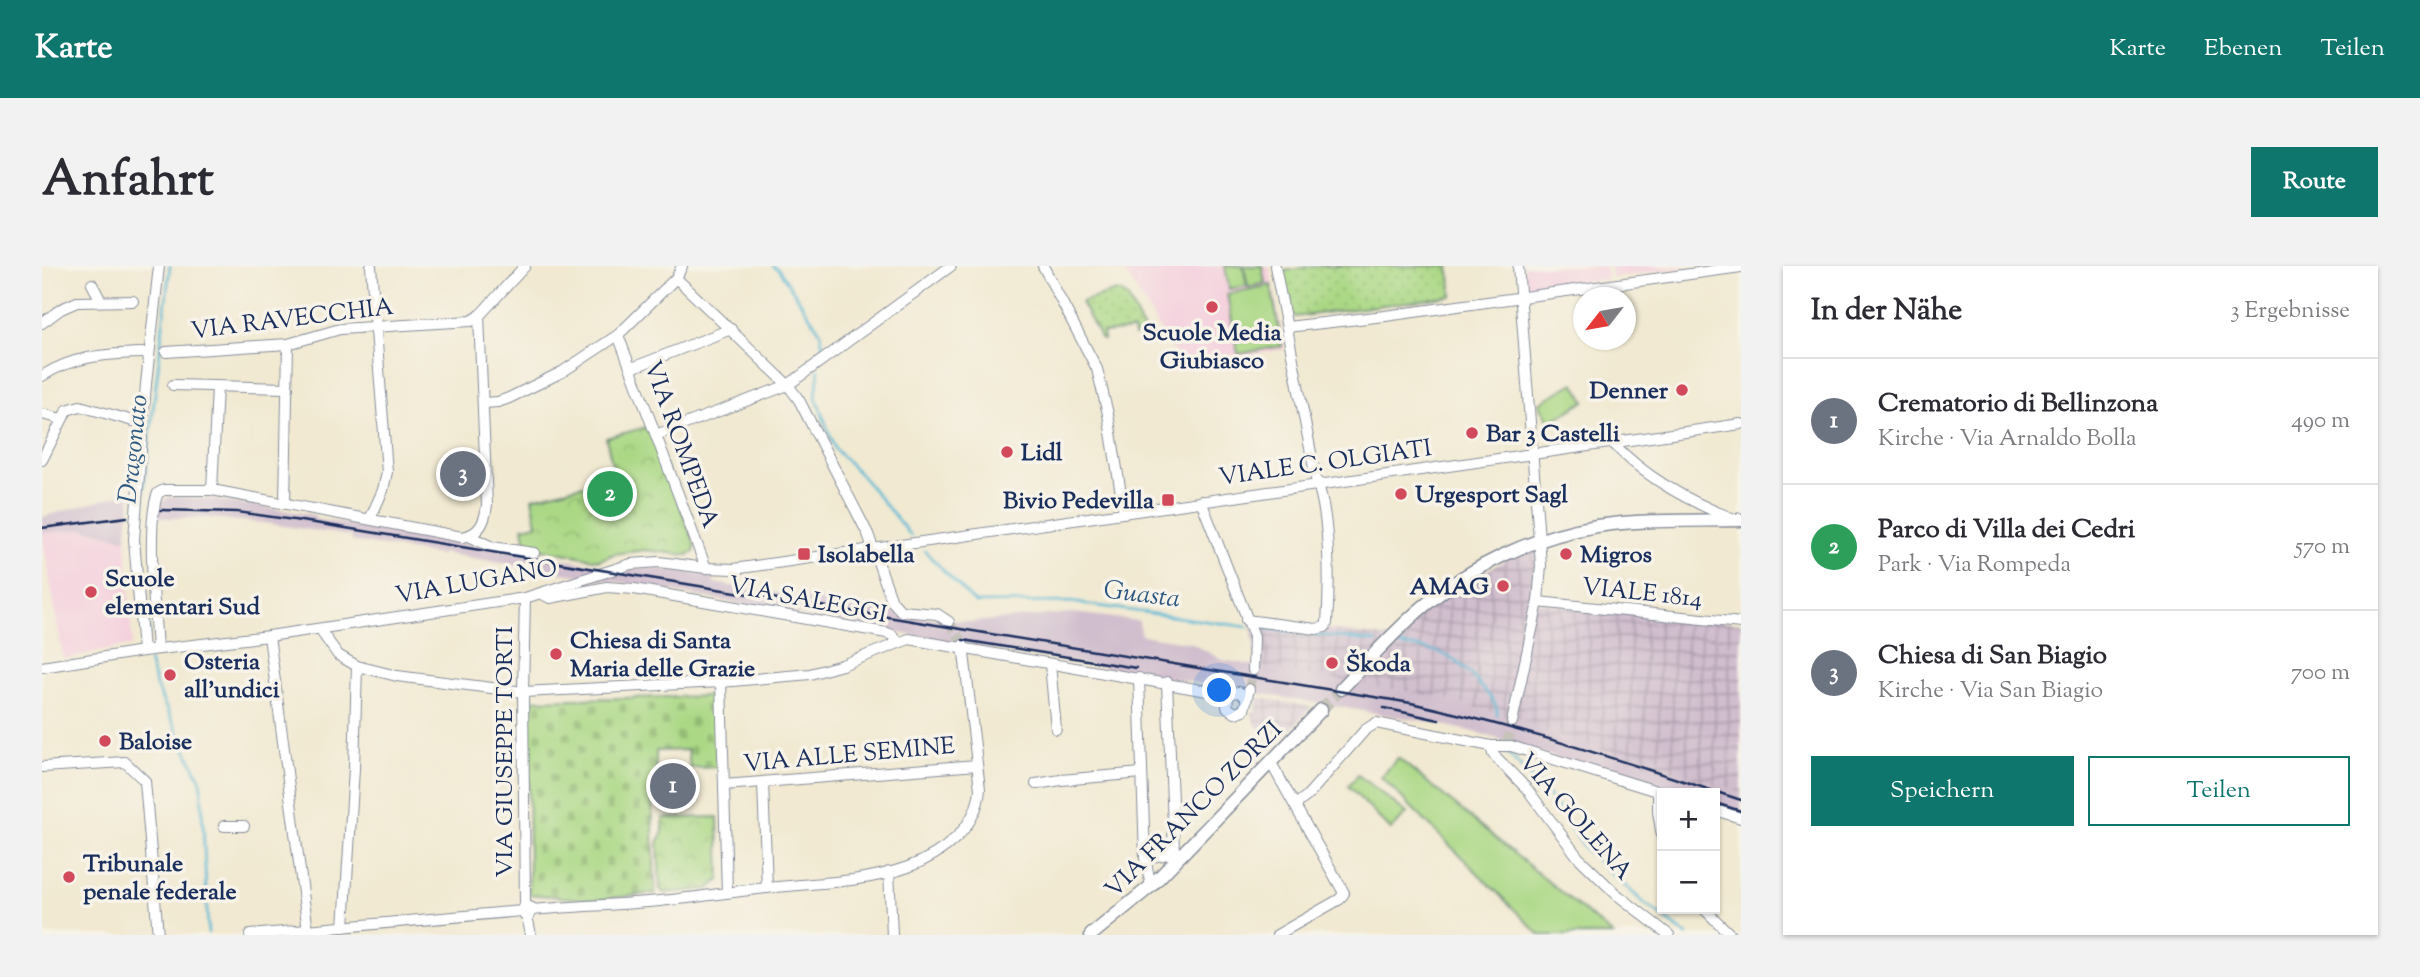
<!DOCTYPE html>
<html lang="de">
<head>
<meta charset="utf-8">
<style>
	:root { --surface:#fff; --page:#f2f2f3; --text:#2b2b33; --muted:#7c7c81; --line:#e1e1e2; --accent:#0f766e }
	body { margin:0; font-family:"Sorts Mill Goudy",serif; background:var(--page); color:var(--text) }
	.controls { position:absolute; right:21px; bottom:21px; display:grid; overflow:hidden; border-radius:0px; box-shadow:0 2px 5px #0004 }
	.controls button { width:63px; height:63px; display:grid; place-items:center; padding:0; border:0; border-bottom:2px solid var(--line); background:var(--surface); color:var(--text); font:35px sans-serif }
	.compass { position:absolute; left:1531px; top:21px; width:63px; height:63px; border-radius:50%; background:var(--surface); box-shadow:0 2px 5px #0004; rotate:239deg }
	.you { position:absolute; left:1178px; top:425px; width:24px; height:24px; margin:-18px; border:5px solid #fff; border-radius:50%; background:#1a73e8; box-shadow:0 0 0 10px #1a73e833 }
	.badge { display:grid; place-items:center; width:46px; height:46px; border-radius:50%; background:var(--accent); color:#fff; font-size:23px; font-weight:700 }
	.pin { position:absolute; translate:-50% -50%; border:4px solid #fff; box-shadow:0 2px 7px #0006 }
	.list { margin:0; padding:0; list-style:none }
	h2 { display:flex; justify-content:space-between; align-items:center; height:91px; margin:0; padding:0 28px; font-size:30px }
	h2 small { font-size:23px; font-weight:400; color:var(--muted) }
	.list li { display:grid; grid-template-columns:46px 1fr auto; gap:21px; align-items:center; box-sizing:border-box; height:126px; padding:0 28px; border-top:2px solid var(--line) }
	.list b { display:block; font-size:26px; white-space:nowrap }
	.list p { margin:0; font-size:23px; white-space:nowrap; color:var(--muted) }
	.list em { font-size:23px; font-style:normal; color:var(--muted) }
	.actions { display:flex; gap:14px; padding:21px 28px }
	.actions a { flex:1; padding:16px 0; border:2px solid var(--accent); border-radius:0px; text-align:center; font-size:24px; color:var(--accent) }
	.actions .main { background:var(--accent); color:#fff }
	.map { position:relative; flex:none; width:1699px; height:669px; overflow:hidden; border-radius:0px }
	header { display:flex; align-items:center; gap:42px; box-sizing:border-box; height:98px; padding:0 35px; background:var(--accent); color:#fff }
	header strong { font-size:33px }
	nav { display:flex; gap:38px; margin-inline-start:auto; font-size:24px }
	.intro { display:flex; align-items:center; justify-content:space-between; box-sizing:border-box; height:168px; padding:0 42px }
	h1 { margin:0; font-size:49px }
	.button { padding:18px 32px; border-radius:0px; background:var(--accent); color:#fff; font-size:24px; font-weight:700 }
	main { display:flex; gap:42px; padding:0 42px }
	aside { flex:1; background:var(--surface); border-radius:0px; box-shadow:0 2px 5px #0004 }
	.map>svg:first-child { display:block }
	.built { fill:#f4cfdd }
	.industrial { fill:url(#industrial-grid) }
	.railway { fill:#d0bdcd }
	.grass { fill:url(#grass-dots); stroke:#638472; stroke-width:2 }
	.cemetery { fill:url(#cemetery-stones); stroke:#638472; stroke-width:2 }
	.park { fill:url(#park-crowns); stroke:#638472; stroke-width:2 }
	.pitch { fill:#abd885; stroke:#638472; stroke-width:2 }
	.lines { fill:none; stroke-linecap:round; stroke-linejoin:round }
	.stream { stroke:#57b8d5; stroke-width:2.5 }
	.minor-tunnel { stroke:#c6c4ba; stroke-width:10; stroke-dasharray:10 5; stroke-linecap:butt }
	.major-tunnel { stroke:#c6c4ba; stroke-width:12; stroke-dasharray:12 6; stroke-linecap:butt }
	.minor-casing { stroke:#868c98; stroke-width:12 }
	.major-casing { stroke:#868c98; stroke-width:15 }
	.minor { stroke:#fff; stroke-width:10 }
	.major { stroke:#fff; stroke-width:12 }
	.rail { stroke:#1b2f5e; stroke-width:2.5 }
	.poi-dot { fill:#d1495b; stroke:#f7f3e8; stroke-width:2.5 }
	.labels { text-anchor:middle; stroke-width:7; stroke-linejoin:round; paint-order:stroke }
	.street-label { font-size:24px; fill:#1b2f5e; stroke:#f7f3e8 }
	.poi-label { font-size:24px; font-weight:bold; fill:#1b2f5e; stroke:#f7f3e8; text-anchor:start }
	.water-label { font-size:26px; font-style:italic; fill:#2d5882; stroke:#f7f3e8 }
</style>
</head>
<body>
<header>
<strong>Karte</strong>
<nav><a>Karte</a><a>Ebenen</a><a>Teilen</a></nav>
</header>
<div class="intro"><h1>Anfahrt</h1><a class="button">Route</a></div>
<main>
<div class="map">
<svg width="1699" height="669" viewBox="0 0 1699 669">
	<defs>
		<pattern id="industrial-grid" width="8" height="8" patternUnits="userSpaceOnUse" patternTransform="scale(1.75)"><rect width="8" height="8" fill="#d0bdcd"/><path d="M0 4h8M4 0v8" fill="none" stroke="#a89aaa"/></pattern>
		<pattern id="grass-dots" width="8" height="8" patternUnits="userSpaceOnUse" patternTransform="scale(1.75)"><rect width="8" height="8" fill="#abd885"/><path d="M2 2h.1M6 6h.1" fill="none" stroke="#93ba75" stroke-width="1.8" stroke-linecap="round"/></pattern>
		<pattern id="cemetery-stones" width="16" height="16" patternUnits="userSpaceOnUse" patternTransform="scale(1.75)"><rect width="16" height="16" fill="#abd885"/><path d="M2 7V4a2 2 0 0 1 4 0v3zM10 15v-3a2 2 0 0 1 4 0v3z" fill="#93ba75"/></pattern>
		<pattern id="park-crowns" width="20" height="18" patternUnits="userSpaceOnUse" patternTransform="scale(1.75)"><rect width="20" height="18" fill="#abd885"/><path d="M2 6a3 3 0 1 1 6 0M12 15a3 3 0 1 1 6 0" fill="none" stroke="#93ba75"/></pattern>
	</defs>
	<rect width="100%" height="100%" fill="#f7f3e8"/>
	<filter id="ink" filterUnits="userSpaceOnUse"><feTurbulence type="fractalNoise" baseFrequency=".0143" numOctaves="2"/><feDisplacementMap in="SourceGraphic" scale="14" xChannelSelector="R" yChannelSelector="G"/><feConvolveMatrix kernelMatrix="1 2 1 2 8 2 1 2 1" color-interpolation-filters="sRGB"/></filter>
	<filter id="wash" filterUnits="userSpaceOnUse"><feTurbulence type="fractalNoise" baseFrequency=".00686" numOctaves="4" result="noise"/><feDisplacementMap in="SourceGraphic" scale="28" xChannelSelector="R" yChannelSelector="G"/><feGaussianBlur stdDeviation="1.57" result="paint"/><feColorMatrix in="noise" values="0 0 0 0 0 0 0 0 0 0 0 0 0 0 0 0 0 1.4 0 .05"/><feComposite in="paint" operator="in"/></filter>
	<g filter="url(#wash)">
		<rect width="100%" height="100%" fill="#f1e9d1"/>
		<g class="built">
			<path d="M 1080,0 L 1227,0 L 1243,83 L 1140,100 Z"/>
			<path d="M 1482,0 L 1563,0 L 1565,13 L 1484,23 Z"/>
			<path d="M 1568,0 L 1648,0 L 1570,12 Z"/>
			<path d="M 41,263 L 84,273 L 90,379 L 21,393 L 0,267 Z"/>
		</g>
		<g class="industrial">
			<path d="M 1498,275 L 1496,336 L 1699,357 L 1699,527 L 1522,472 L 1482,455 L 1392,430 L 1214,401 L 1210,357 L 1283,361 L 1289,364 L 1348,372 L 1382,339 Z"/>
			<path d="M 1218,432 L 1270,441 L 1235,478 L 1216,462 L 1212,455 L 1210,447 L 1214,445 L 1216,433 Z"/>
		</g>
		<g class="railway">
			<path d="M 89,226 L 84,273 L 41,263 L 0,267 L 0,251 Z"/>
			<path d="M 127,230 L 167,233 L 273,249 L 273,253 L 562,300 L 627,303 L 672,310 L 672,317 L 851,345 L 858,349 L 931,356 L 1031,347 L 1097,355 L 1099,369 L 1150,377 L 1180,394 L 1392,430 L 1482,455 L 1522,472 L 1699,527 L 1699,551 L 1673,542 L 1673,527 L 1627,527 L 1436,467 L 1387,456 L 868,369 L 594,319 L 400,287 L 398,289 L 310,275 L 309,270 L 223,257 L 169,252 L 116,252 L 116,240 Z"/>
		</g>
		<g class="grass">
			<path d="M 1270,0 L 1407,0 L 1410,30 L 1253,51 L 1249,48 L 1238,6 Z"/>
			<path d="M 1075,25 L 1085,30 L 1102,65 L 1092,70 L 1091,64 L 1061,67 L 1062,74 L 1059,73 L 1039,36 Z"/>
		</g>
		<path class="cemetery" d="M 674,430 L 675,501 L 648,502 L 646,484 L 614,485 L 614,512 L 610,530 L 613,627 L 552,634 L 487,628 L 486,434 Z"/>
		<g class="park">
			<path d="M 604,161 L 611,168 L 653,279 L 652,286 L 645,289 L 603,284 L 572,288 L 557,294 L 484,280 L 481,261 L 495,258 L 490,232 L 573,211 L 564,172 Z"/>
			<path d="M 676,551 L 678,613 L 667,623 L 622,627 L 618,623 L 616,577 L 621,566 L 621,552 Z"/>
		</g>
		<g class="pitch">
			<path d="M 1183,0 L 1201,0 L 1205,20 L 1187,23 Z"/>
			<path d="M 1202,0 L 1220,0 L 1223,17 L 1206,21 Z"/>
			<path d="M 1229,19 L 1240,80 L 1196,88 L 1185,28 Z"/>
			<path d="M 1532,117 L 1543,135 L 1508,156 L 1497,137 Z"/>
			<path d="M 1356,492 L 1571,669 L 1498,669 L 1339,511 Z"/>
			<path d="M 1316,509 L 1365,547 L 1349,564 L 1306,520 Z"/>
		</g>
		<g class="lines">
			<g class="stream">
				<path d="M 731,0 L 737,4 L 779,67 L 781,84"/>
				<path d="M 777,103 L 774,131 L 793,183 L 818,208 L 869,270"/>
				<path d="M 883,285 L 933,337 L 1028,336 L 1206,361"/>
				<path d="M 1213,361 L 1334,376"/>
				<path d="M 107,370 L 99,266 L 100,237 L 128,0"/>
				<path d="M 1355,379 C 1404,385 1411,387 1443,425 C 1449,432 1456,439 1455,449"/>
				<path d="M 107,395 L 115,423 L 159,515 L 166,667"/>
				<path d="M 1464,485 L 1511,535 L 1543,583 L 1602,637 L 1645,669"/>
			</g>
		</g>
	</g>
	<g filter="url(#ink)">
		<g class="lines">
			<g class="minor-tunnel">
				<path d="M 907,356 L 919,375"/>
				<path d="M 1207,423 L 1211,404"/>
				<path d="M 1465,477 L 1470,456"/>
			</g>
			<path class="major-tunnel" d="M 1279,444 L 1299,423"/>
			<defs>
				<g id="minor">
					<path d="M 1001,0 L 1055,103 L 1066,148 L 1082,246"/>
					<path d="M 634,12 L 746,119 L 757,134 L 826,268 L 850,335 L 859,345 L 895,348 L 907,356"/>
					<path d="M 50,18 L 59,35"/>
					<path d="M 0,57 L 19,43 L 35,36 L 91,35"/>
					<path d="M 1245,61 L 1343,50 L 1699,1"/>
					<path d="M 576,69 L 664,302"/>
					<path d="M 124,86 L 246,78 L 298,63 L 429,55 L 437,50 L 483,0"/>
					<path d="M 590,102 L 689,63"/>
					<path d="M 0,110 C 31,90 64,88 100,87"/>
					<path d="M 131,119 L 246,122"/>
					<path d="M 442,137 L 456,136 L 467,132 L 520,106 L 576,69 L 634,12 L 640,0"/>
					<path d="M 0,148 L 20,153"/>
					<path d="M 614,169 L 746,119 L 909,0"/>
					<path d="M 1570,176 C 1602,211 1648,236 1692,253"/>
					<path d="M 0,194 L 25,144 L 38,140 L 91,155"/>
					<path d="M 170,224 L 175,121"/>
					<path d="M 1159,235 L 1212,370 L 1211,404"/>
					<path d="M 243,237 L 246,78"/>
					<path d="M 328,253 L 341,224 L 345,206 L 329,0"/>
					<path d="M 427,270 L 450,281 L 492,287"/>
					<path d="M 500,328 L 508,332 L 565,321 L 592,323 L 845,367 L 850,369 L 856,376"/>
					<path d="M 483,332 L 481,426 L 483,639 L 480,645 L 482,649 L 487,649 L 490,642 L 483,639"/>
					<path d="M 1496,336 L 1699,357"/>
					<path d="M 1204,354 L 1274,363 L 1283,361 L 1285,357 C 1288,318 1288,248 1274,213 L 1233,0"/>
					<path d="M 281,368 L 296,389 L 315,400 L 355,410 L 481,426 L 679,416 L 768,408 L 800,399 L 867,373 L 1188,429"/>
					<path d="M 227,370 L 266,665"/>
					<path d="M 115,383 C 113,349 104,254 116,227 L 122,224 L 170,224 L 420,271 C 438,268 443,256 445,239 L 437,50"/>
					<path d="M 101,385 L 92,273 L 104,118 L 117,0"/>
					<path d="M 1008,398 L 1014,463"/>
					<path d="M 0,401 L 101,385 L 227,370 L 483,332 L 589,298 L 617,296 L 664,302 L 692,303 L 1699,158"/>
					<path d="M 1097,412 L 1103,592 L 1109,620"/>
					<path d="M 679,416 L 685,626"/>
					<path d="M 1204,431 L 1197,426 L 1191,427 L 1186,431 L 1185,441 L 1193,447 L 1202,444 L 1207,423"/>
					<path d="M 1470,456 L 1496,336 L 1499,299 L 1476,0"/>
					<path d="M 1449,480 L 1451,488 L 1485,523 L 1536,591 L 1573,627 L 1627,669"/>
					<path d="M 1229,497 L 1302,627 L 1298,633 L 1235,669"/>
					<path d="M 0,501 L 83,496 L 103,515 L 116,669"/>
					<path d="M 721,517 L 725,622"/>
					<path d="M 994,518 L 1019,514 L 1100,507"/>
					<path d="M 682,519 L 935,499"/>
					<path d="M 1616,526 L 1616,546 L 1620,570"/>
					<path d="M 1253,539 L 1265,530 L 1323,464 L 1334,457 L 1449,480 L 1469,480 L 1621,527"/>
					<path d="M 1673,544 L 1699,552"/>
					<path d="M 182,560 L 202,560"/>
					<path d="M 1103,592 L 1126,588 L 1132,583 L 1125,416"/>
					<path d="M 847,606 L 850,669"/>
					<path d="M 1662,643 L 1689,669"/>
					<path d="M 490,644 C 533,640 575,639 618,635 C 653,632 688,626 724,622 C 770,617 822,617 866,601 C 901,588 935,562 938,523 L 921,379"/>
					<path d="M 485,650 L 489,669"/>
					<path d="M 302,661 L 312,503 L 315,400"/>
					<path d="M 208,669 L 480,645"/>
				</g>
				<g id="major">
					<path d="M 1299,423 C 1326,395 1352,365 1382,340 C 1430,299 1493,270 1555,260 C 1602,253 1651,255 1699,254"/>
					<path d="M 1049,669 L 1109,620 L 1279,444"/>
				</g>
			</defs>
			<use href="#minor" class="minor-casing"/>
			<use href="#major" class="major-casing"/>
			<use href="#minor" class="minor"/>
			<use href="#major" class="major"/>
			<g class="rail">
				<path d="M 119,244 L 195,246 L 273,257 L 1369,437 C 1481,462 1590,498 1699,534"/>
				<path d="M 0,262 L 85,251"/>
				<path d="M 921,374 L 1094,402"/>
				<path d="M 1342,442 L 1397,454"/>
				<path d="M 1673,537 L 1699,545"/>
			</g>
		</g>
	</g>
	<g class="poi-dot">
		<circle cx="1170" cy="41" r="7"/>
		<circle cx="1640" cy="124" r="7"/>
		<circle cx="1430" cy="167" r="7"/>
		<circle cx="965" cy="186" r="7"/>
		<circle cx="1359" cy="228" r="7"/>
		<rect x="1119" y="227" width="14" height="14" rx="3.5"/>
		<rect x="755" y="281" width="14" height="14" rx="3.5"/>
		<circle cx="1524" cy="288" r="7"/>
		<circle cx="1461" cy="320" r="7"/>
		<circle cx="49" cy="326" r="7"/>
		<circle cx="514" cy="388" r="7"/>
		<circle cx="1290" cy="397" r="7"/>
		<circle cx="128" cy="409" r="7"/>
		<circle cx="63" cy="475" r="7"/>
		<circle cx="27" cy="611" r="7"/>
	</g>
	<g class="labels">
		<g class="street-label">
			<text transform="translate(250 52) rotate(-7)" y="8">VIA RAVECCHIA</text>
			<text transform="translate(640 178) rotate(70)" y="8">VIA ROMPEDA</text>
			<text transform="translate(1283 196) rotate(-8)" y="8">VIALE C. OLGIATI</text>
			<text transform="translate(434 315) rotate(-10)" y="8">VIA LUGANO</text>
			<text transform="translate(1600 326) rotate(6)" y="8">VIALE 1814</text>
			<text transform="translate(766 333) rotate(11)" y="8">VIA SALEGGI</text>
			<text transform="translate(462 486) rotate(-90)" y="8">VIA GIUSEPPE TORTI</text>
			<text transform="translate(807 488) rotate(-5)" y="8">VIA ALLE SEMINE</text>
			<text transform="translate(1151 543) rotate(-45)" y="8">VIA FRANCO ZORZI</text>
			<text transform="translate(1534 550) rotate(49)" y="8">VIA GOLENA</text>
		</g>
		<g class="poi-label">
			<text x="1170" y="74" text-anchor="middle">Scuole Media<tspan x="1170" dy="28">Giubiasco</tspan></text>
			<text x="1626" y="132" text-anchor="end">Denner</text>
			<text x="1444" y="175">Bar 3 Castelli</text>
			<text x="979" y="194">Lidl</text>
			<text x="1373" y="236">Urgesport Sagl</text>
			<text x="1112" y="242" text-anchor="end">Bivio Pedevilla</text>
			<text x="776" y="296">Isolabella</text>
			<text x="1538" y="296">Migros</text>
			<text x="63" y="320">Scuole<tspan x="63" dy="28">elementari Sud</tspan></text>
			<text x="1447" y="328" text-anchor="end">AMAG</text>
			<text x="528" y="382">Chiesa di Santa<tspan x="528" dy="28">Maria delle Grazie</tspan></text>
			<text x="142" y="403">Osteria<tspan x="142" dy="28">all'undici</tspan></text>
			<text x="1304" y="405">Škoda</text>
			<text x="77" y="483">Baloise</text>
			<text x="41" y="605">Tribunale<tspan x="41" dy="28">penale federale</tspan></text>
		</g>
		<g class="water-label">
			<text transform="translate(90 183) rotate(-84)" y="9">Dragonato</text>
			<text transform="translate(1100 327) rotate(7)" y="9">Guasta</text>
		</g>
	</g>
</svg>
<div class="controls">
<button>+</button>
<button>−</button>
</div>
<svg class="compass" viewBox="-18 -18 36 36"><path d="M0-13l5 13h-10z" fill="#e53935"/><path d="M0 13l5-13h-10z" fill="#7c7c81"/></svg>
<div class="you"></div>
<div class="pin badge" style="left:631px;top:520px;background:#6b7280">1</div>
<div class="pin badge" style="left:568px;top:228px;background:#2e9e5b">2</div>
<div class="pin badge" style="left:421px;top:208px;background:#6b7280">3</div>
</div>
<aside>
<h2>In der Nähe<small>3 Ergebnisse</small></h2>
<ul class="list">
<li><span class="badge" style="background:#6b7280">1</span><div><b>Crematorio di Bellinzona</b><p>Kirche · Via Arnaldo Bolla</p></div><em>490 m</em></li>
<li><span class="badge" style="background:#2e9e5b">2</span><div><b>Parco di Villa dei Cedri</b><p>Park · Via Rompeda</p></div><em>570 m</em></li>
<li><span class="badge" style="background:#6b7280">3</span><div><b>Chiesa di San Biagio</b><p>Kirche · Via San Biagio</p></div><em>700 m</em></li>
</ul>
<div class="actions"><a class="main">Speichern</a><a>Teilen</a></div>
</aside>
</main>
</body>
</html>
